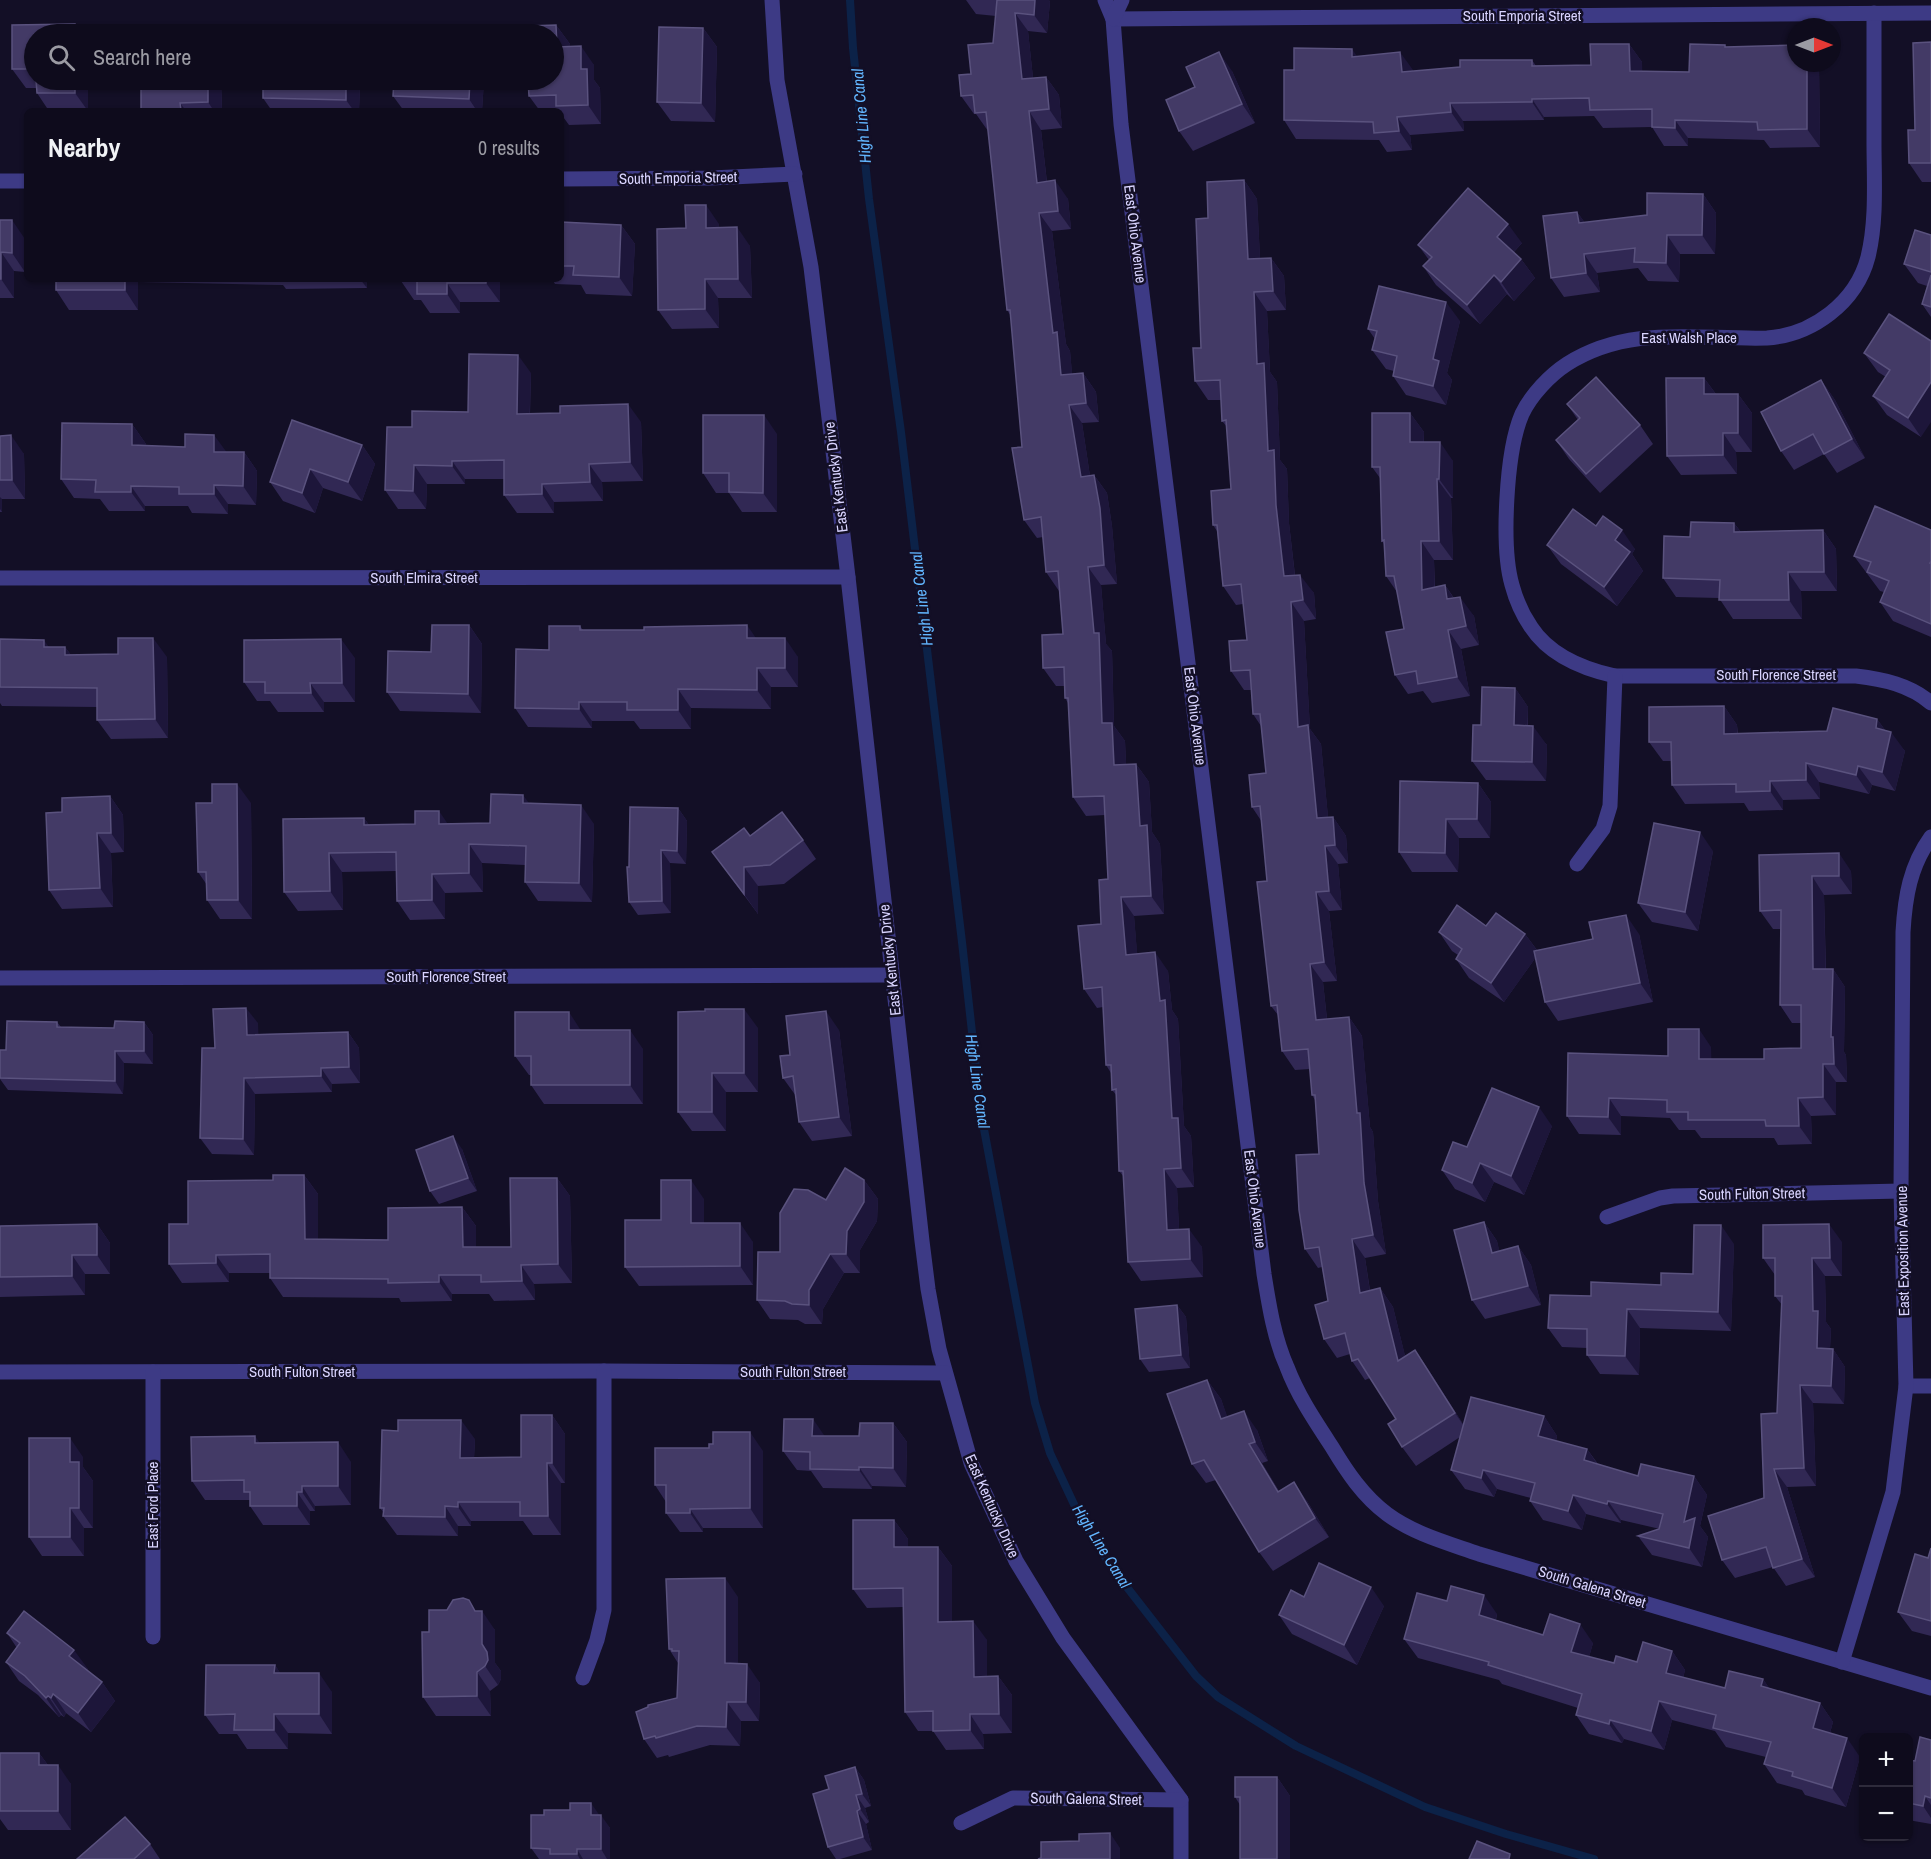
<!DOCTYPE html>
<html lang="en">
<head>
<meta charset="utf-8">
<style>
	:root { --surface:#0e0b1c; --page:#171425; --text:#f1f3f6; --muted:#9b9ba3; --line:#2e2b3b }
	body { margin:0; font-family:"Archivo Narrow",sans-serif; background:var(--page); color:var(--text) }
	.controls { position:absolute; right:18px; bottom:18px; display:grid; overflow:hidden; border-radius:9px; box-shadow:0 2px 4px #0004 }
	.controls button { width:54px; height:54px; display:grid; place-items:center; padding:0; border:0; border-bottom:2px solid var(--line); background:var(--surface); color:var(--text); font:30px sans-serif }
	.compass { position:absolute; left:1787px; top:18px; width:54px; height:54px; border-radius:50%; background:var(--surface); box-shadow:0 2px 4px #0004; rotate:90deg }
	.list { margin:0; padding:0; list-style:none }
	h2 { display:flex; justify-content:space-between; align-items:center; height:78px; margin:0; padding:0 24px; font-size:26px }
	h2 small { font-size:20px; font-weight:400; color:var(--muted) }
	.icon { flex:none; width:33px; height:33px; fill:none; stroke:currentColor; stroke-width:2; stroke-linecap:round; stroke-linejoin:round }
	.map { position:relative; flex:none; width:1931px; height:1859px; overflow:hidden }
	.search { position:absolute; background:var(--surface); box-shadow:0 2px 4px #0004; left:24px; top:24px; width:540px; height:66px; display:flex; align-items:center; gap:15px; box-sizing:border-box; padding:0 21px; border-radius:33px; color:var(--muted); font-size:22px }
	.panel { position:absolute; background:var(--surface); box-shadow:0 2px 4px #0004; left:24px; top:108px; width:540px; height:174px; border-radius:9px }
	.map>svg:first-child { display:block }
	.lines { fill:none; stroke-linecap:round; stroke-linejoin:round }
	.stream { stroke:#0c2248; stroke-width:8 }
	.minor { stroke:#3d3a85; stroke-width:15 }
	.wall { fill:#312854 }
	.shaded-wall { fill:#1d163a }
	.building { fill:#433a66; stroke:#5a527e; stroke-width:1.5 }
	.labels { text-anchor:middle; stroke-width:5; stroke-linejoin:round; paint-order:stroke }
	.street-label { font-size:15px; fill:#d9d4ff; stroke:#130f26 }
	.water-label { font-size:16px; font-style:italic; fill:#62b6ff; stroke:#130f26 }
</style>
</head>
<body>
<div class="map">
<svg width="1931" height="1859" viewBox="0 0 1931 1859">
	<rect width="100%" height="100%" fill="#130f26"/>
	<g class="lines">
		<path class="stream" d="M 850,0 L 853,48 L 869,199 L 901,432 L 962,942 L 981,1113 L 1035,1403 L 1050,1453 L 1079,1515 L 1112,1568 L 1196,1676 L 1218,1697 L 1296,1746 L 1425,1807 L 1506,1834 L 1594,1859"/>
		<g class="minor">
			<path d="M 772,0 L 777,80 L 811,267 L 848,577 L 922,1241 L 928,1289 L 939,1349 L 971,1463 L 1016,1561 L 1063,1638 L 1181,1800 L 1181,1859"/>
			<path d="M 1105,0 L 1113,19 L 1121,124 L 1264,1274 C 1269,1305 1274,1338 1287,1367 C 1298,1396 1315,1421 1332,1447 C 1347,1472 1363,1496 1387,1514 C 1414,1534 1448,1543 1479,1554 L 1931,1688"/>
			<path d="M 1874,13 C 1874,56 1874,99 1874,142 C 1874,180 1877,220 1868,257 C 1856,303 1812,335 1767,338 C 1697,340 1630,324 1567,364 C 1550,375 1531,395 1522,414 C 1506,451 1501,547 1512,585 C 1516,600 1522,614 1531,627 C 1550,656 1583,669 1615,676 L 1856,676 C 1883,679 1910,685 1931,703"/>
			<path d="M 1113,19 L 1931,13"/>
			<path d="M 1113,19 L 1122,0"/>
			<path d="M 561,179 L 711,178 L 795,174"/>
			<path d="M 0,181 L 27,181"/>
			<path d="M 0,578 L 848,577"/>
			<path d="M 1577,864 L 1603,829 L 1610,806 L 1615,676"/>
			<path d="M 0,978 L 892,975"/>
			<path d="M 1607,1217 L 1660,1198 L 1673,1196 L 1901,1191"/>
			<path d="M 0,1372 L 604,1371 L 945,1373"/>
			<path d="M 153,1372 L 153,1637"/>
			<path d="M 1906,1386 L 1931,1386"/>
			<path d="M 1842,1662 L 1893,1492 L 1906,1386 L 1901,1191 L 1903,932 C 1905,897 1910,866 1931,837"/>
			<path d="M 583,1678 L 597,1640 L 604,1610 L 604,1371"/>
			<path d="M 961,1823 L 1013,1798 L 1181,1800"/>
		</g>
	</g>
	<g class="wall">
		<path d="M 966,0 L 1049,0 L 1050,2 L 1047,33 L 1028,31 L 1033,78 L 1046,77 L 1059,95 L 1062,128 L 1041,130 L 1047,182 L 1068,199 L 1071,229 L 1052,231 L 1066,344 L 1070,351 L 1072,374 L 1083,373 L 1096,392 L 1099,422 L 1082,423 L 1090,476 L 1094,475 L 1107,493 L 1112,526 L 1117,584 L 1101,585 L 1106,644 L 1112,651 L 1114,726 L 1125,741 L 1126,764 L 1136,764 L 1149,782 L 1152,832 L 1160,844 L 1164,914 L 1134,916 L 1137,954 L 1168,971 L 1172,1010 L 1178,1019 L 1184,1126 L 1191,1136 L 1194,1187 L 1177,1188 L 1179,1229 L 1202,1247 L 1203,1277 L 1141,1281 L 1128,1262 L 1124,1177 L 1119,1171 L 1117,1096 L 1112,1090 L 1111,1073 L 1106,1065 L 1103,1007 L 1097,1008 L 1084,989 L 1101,924 L 1108,879 L 1105,815 L 1086,816 L 1073,797 L 1068,703 L 1065,698 L 1064,686 L 1056,686 L 1043,668 L 1063,634 L 1059,591 L 1046,572 L 1043,537 L 1037,538 L 1024,520 L 1022,447 L 1011,316 L 1007,310 L 988,131 L 976,114 L 974,114 L 961,96 L 971,74 L 993,43 L 996,16 L 976,14 Z"/>
		<path d="M 556,25 L 570,44 L 570,46 L 594,65 L 594,80 L 600,88 L 601,124 L 569,125 L 561,114 L 561,111 L 540,111 L 529,96 Z"/>
		<path d="M 703,28 L 717,47 L 715,122 L 671,121 L 657,102 Z"/>
		<path d="M 34,34 L 34,80 L 88,80 L 88,111 L 49,111 L 37,93 L 36,88 L 26,88 L 12,69 Z"/>
		<path d="M 1931,42 L 1931,182 L 1922,182 L 1909,163 Z"/>
		<path d="M 1629,44 L 1642,62 L 1642,71 L 1689,72 L 1725,45 L 1726,47 L 1819,64 L 1820,147 L 1770,148 L 1764,140 L 1688,138 L 1688,146 L 1664,146 L 1652,127 L 1603,128 L 1594,116 L 1544,117 L 1544,120 L 1463,121 L 1464,131 L 1410,135 L 1412,150 L 1387,152 L 1379,140 L 1296,139 L 1284,120 L 1357,56 L 1413,71 L 1532,60 L 1536,66 L 1591,65 Z"/>
		<path d="M 1232,71 L 1255,123 L 1193,151 L 1179,131 Z"/>
		<path d="M 221,80 L 222,111 L 141,110 Z"/>
		<path d="M 394,80 L 484,80 L 482,111 L 404,111 L 393,96 Z"/>
		<path d="M 360,85 L 359,111 L 272,111 L 263,98 Z"/>
		<path d="M 1244,180 L 1257,199 L 1260,258 L 1271,258 L 1284,276 L 1286,310 L 1267,311 L 1270,372 L 1277,382 L 1280,460 L 1287,469 L 1289,523 L 1295,575 L 1314,593 L 1316,619 L 1304,621 L 1310,729 L 1321,744 L 1328,817 L 1333,817 L 1346,836 L 1348,863 L 1338,864 L 1342,910 L 1329,911 L 1337,981 L 1323,982 L 1327,1019 L 1349,1017 L 1362,1036 L 1370,1127 L 1373,1132 L 1378,1201 L 1386,1254 L 1365,1258 L 1370,1290 L 1380,1288 L 1393,1307 L 1405,1356 L 1415,1350 L 1428,1369 L 1463,1424 L 1544,1416 L 1557,1436 L 1556,1441 L 1587,1449 L 1598,1464 L 1638,1476 L 1694,1476 L 1707,1495 L 1700,1526 L 1708,1537 L 1702,1567 L 1652,1555 L 1638,1536 L 1660,1529 L 1621,1520 L 1621,1523 L 1586,1514 L 1582,1530 L 1543,1520 L 1530,1501 L 1531,1498 L 1497,1489 L 1494,1497 L 1465,1489 L 1451,1470 L 1460,1437 L 1416,1466 L 1402,1447 L 1396,1419 L 1370,1378 L 1365,1380 L 1352,1361 L 1350,1354 L 1337,1358 L 1324,1339 L 1328,1301 L 1322,1267 L 1318,1268 L 1305,1249 L 1319,1154 L 1315,1100 L 1312,1095 L 1310,1069 L 1295,1070 L 1282,1051 L 1278,1015 L 1271,1006 L 1267,881 L 1262,822 L 1252,807 L 1266,773 L 1261,726 L 1253,714 L 1251,690 L 1244,690 L 1231,671 L 1247,640 L 1243,604 L 1236,605 L 1223,586 L 1217,531 L 1213,525 L 1231,489 L 1227,427 L 1222,421 L 1221,400 L 1208,400 L 1195,381 L 1201,348 Z"/>
		<path d="M 1703,194 L 1716,213 L 1715,254 L 1680,254 L 1679,282 L 1648,281 L 1638,268 L 1597,273 L 1600,292 L 1564,297 L 1551,278 L 1577,212 L 1585,223 L 1647,215 Z"/>
		<path d="M 0,220 L 25,239 L 25,272 L 14,271 L 14,298 L 0,298 Z"/>
		<path d="M 561,222 L 621,225 L 635,244 L 632,296 L 586,294 L 581,285 L 555,284 L 552,279 L 561,279 Z"/>
		<path d="M 719,224 L 719,227 L 750,246 L 752,298 L 718,298 L 719,328 L 672,329 L 658,310 L 686,228 Z"/>
		<path d="M 1931,235 L 1931,317 L 1922,304 L 1927,286 L 1918,283 L 1904,264 Z"/>
		<path d="M 1522,243 L 1514,252 L 1521,259 L 1535,278 L 1514,301 L 1507,294 L 1480,324 L 1436,285 L 1423,266 L 1429,260 L 1418,245 Z"/>
		<path d="M 56,279 L 366,279 L 367,288 L 286,289 L 283,285 L 138,282 L 138,310 L 69,310 L 56,290 Z"/>
		<path d="M 500,279 L 500,302 L 460,302 L 460,313 L 430,313 L 421,300 L 414,300 L 401,281 Z"/>
		<path d="M 1889,314 L 1921,437 L 1887,415 L 1873,396 L 1886,377 L 1878,372 L 1864,353 Z"/>
		<path d="M 1460,321 L 1447,373 L 1452,380 L 1446,405 L 1406,395 L 1393,376 L 1394,371 L 1386,369 L 1372,350 L 1375,339 L 1368,329 Z"/>
		<path d="M 531,373 L 530,414 L 641,422 L 643,481 L 602,482 L 603,501 L 554,502 L 554,513 L 517,513 L 504,495 L 504,479 L 465,479 L 465,484 L 427,484 L 426,509 L 398,509 L 385,490 L 412,427 L 468,412 Z"/>
		<path d="M 1704,378 L 1716,394 L 1738,394 L 1752,413 L 1752,452 L 1736,452 L 1737,474 L 1681,475 L 1667,456 Z"/>
		<path d="M 1821,380 L 1835,400 L 1865,458 L 1837,473 L 1824,454 L 1794,470 L 1781,451 Z"/>
		<path d="M 1567,404 L 1640,425 L 1653,444 L 1600,493 L 1569,459 L 1556,440 L 1578,420 Z"/>
		<path d="M 1410,413 L 1424,432 L 1424,442 L 1453,461 L 1453,498 L 1451,498 L 1453,560 L 1434,560 L 1435,587 L 1445,585 L 1454,598 L 1474,616 L 1479,645 L 1461,649 L 1470,696 L 1432,703 L 1423,691 L 1408,694 L 1395,675 L 1404,629 L 1397,592 L 1386,576 L 1384,544 L 1382,541 L 1380,478 L 1372,467 Z"/>
		<path d="M 132,424 L 146,444 L 146,446 L 226,452 L 244,452 L 257,471 L 256,505 L 228,504 L 228,514 L 192,513 L 188,506 L 145,506 L 145,511 L 109,511 L 100,499 L 74,498 L 61,479 Z"/>
		<path d="M 777,434 L 777,512 L 742,512 L 729,493 L 716,493 L 703,473 Z"/>
		<path d="M 0,436 L 24,454 L 25,499 L 2,499 L 2,512 L 0,512 Z"/>
		<path d="M 362,445 L 375,464 L 362,501 L 323,488 L 315,513 L 283,501 L 270,482 Z"/>
		<path d="M 1734,523 L 1741,532 L 1823,530 L 1836,549 L 1837,591 L 1801,591 L 1802,619 L 1733,619 L 1719,598 L 1676,597 L 1663,578 L 1690,537 Z"/>
		<path d="M 1596,526 L 1635,549 L 1632,554 L 1643,571 L 1617,606 L 1561,564 L 1547,545 Z"/>
		<path d="M 1931,530 L 1931,637 L 1893,621 L 1880,602 L 1884,592 L 1880,591 L 1854,556 Z"/>
		<path d="M 469,625 L 482,644 L 481,713 L 400,711 L 387,692 L 431,652 Z"/>
		<path d="M 580,626 L 583,630 L 756,638 L 798,657 L 798,687 L 771,687 L 771,709 L 691,708 L 691,729 L 640,729 L 634,721 L 592,721 L 592,728 L 528,727 L 515,708 L 549,650 Z"/>
		<path d="M 0,639 L 49,647 L 65,647 L 71,655 L 167,657 L 168,738 L 111,739 L 97,720 L 97,707 L 2,706 L 0,703 Z"/>
		<path d="M 355,658 L 355,702 L 324,702 L 324,712 L 278,712 L 270,701 L 257,701 L 244,682 Z"/>
		<path d="M 1515,688 L 1528,707 L 1528,725 L 1547,745 L 1546,781 L 1486,780 L 1472,761 L 1481,725 Z"/>
		<path d="M 1724,706 L 1737,725 L 1738,734 L 1827,731 L 1877,719 L 1885,730 L 1905,751 L 1895,791 L 1872,785 L 1869,794 L 1819,782 L 1820,799 L 1783,800 L 1783,810 L 1749,811 L 1744,803 L 1685,804 L 1672,785 L 1671,761 L 1663,761 L 1649,742 Z"/>
		<path d="M 1478,783 L 1491,802 L 1490,838 L 1459,838 L 1458,872 L 1412,872 L 1399,852 Z"/>
		<path d="M 110,796 L 123,815 L 124,852 L 111,853 L 113,907 L 62,909 L 49,890 L 62,812 Z"/>
		<path d="M 251,803 L 252,919 L 220,919 L 207,900 L 207,885 L 198,872 Z"/>
		<path d="M 529,804 L 594,824 L 592,902 L 538,901 L 525,882 L 525,865 L 482,863 L 483,892 L 445,893 L 445,919 L 410,920 L 397,901 L 397,871 L 342,872 L 343,910 L 298,911 L 284,892 L 364,818 L 369,825 L 490,823 Z"/>
		<path d="M 678,808 L 687,821 L 686,864 L 670,863 L 671,913 L 638,915 L 629,902 L 629,867 Z"/>
		<path d="M 750,836 L 803,840 L 816,859 L 784,884 L 758,886 L 758,914 L 712,852 Z"/>
		<path d="M 1713,851 L 1698,931 L 1652,922 L 1638,903 Z"/>
		<path d="M 1759,855 L 1851,871 L 1852,894 L 1824,895 L 1826,969 L 1833,969 L 1845,987 L 1844,1052 L 1846,1055 L 1847,1082 L 1836,1082 L 1836,1115 L 1811,1116 L 1812,1144 L 1778,1145 L 1774,1138 L 1701,1138 L 1695,1130 L 1679,1130 L 1670,1118 L 1621,1116 L 1621,1135 L 1579,1134 L 1567,1116 L 1668,1056 L 1711,1047 L 1711,1059 L 1764,1059 L 1801,1048 L 1801,1023 L 1792,1023 L 1780,1005 L 1781,929 L 1773,929 L 1760,911 Z"/>
		<path d="M 1486,926 L 1525,934 L 1537,950 L 1639,934 L 1653,1002 L 1558,1021 L 1545,1002 L 1536,957 L 1504,1002 L 1469,978 L 1456,959 L 1458,955 L 1452,951 L 1439,932 Z"/>
		<path d="M 705,1011 L 758,1028 L 758,1092 L 726,1092 L 726,1131 L 692,1131 L 678,1112 Z"/>
		<path d="M 57,1022 L 61,1027 L 114,1028 L 144,1022 L 153,1035 L 153,1064 L 124,1063 L 123,1094 L 8,1090 L 0,1079 L 0,1050 L 6,1050 Z"/>
		<path d="M 258,1023 L 258,1034 L 348,1032 L 359,1048 L 360,1083 L 332,1084 L 332,1092 L 255,1094 L 254,1155 L 212,1154 L 200,1138 L 215,1048 Z"/>
		<path d="M 581,1030 L 643,1049 L 643,1104 L 544,1104 L 531,1085 L 531,1075 L 529,1075 L 515,1056 Z"/>
		<path d="M 839,1030 L 852,1136 L 812,1141 L 799,1122 L 796,1096 L 783,1078 L 790,1055 Z"/>
		<path d="M 1552,1126 L 1524,1195 L 1494,1182 L 1485,1202 L 1455,1189 L 1442,1170 L 1467,1147 Z"/>
		<path d="M 462,1149 L 477,1191 L 439,1204 L 430,1191 Z"/>
		<path d="M 304,1175 L 318,1194 L 318,1239 L 388,1240 L 462,1207 L 476,1226 L 476,1247 L 511,1247 L 557,1178 L 570,1196 L 572,1283 L 534,1284 L 535,1300 L 494,1301 L 489,1294 L 452,1294 L 452,1301 L 401,1302 L 399,1298 L 283,1297 L 270,1278 L 270,1273 L 229,1273 L 229,1282 L 182,1283 L 169,1264 L 188,1224 L 273,1180 Z"/>
		<path d="M 864,1180 L 878,1199 L 877,1221 L 860,1250 L 860,1273 L 844,1273 L 823,1309 L 822,1324 L 805,1324 L 798,1320 L 770,1319 L 757,1300 L 780,1252 L 826,1200 Z"/>
		<path d="M 704,1199 L 704,1223 L 753,1242 L 753,1285 L 639,1286 L 625,1267 L 661,1220 Z"/>
		<path d="M 1484,1222 L 1497,1241 L 1499,1251 L 1518,1246 L 1531,1265 L 1541,1305 L 1485,1319 L 1472,1300 Z"/>
		<path d="M 97,1224 L 110,1243 L 110,1274 L 85,1274 L 85,1295 L 0,1297 L 0,1226 Z"/>
		<path d="M 1842,1242 L 1842,1276 L 1825,1276 L 1826,1322 L 1831,1329 L 1830,1349 L 1833,1349 L 1845,1367 L 1844,1404 L 1813,1403 L 1816,1486 L 1787,1487 L 1815,1577 L 1786,1586 L 1773,1567 L 1735,1578 L 1722,1560 L 1764,1498 L 1777,1413 L 1782,1305 L 1775,1296 L 1775,1275 L 1763,1258 Z"/>
		<path d="M 1734,1244 L 1731,1331 L 1640,1328 L 1639,1375 L 1600,1374 L 1587,1355 L 1587,1348 L 1562,1347 L 1548,1328 L 1591,1296 L 1661,1285 L 1693,1274 Z"/>
		<path d="M 1177,1305 L 1186,1317 L 1190,1368 L 1149,1372 L 1140,1359 Z"/>
		<path d="M 1207,1380 L 1221,1399 L 1227,1417 L 1257,1430 L 1268,1461 L 1262,1463 L 1279,1491 L 1307,1501 L 1329,1537 L 1273,1571 L 1259,1552 L 1216,1480 L 1206,1483 L 1192,1464 Z"/>
		<path d="M 552,1415 L 565,1434 L 565,1483 L 561,1483 L 561,1535 L 533,1535 L 523,1521 L 471,1521 L 471,1526 L 458,1526 L 458,1536 L 397,1535 L 383,1516 L 384,1513 L 380,1508 L 475,1439 L 474,1458 L 521,1457 Z"/>
		<path d="M 893,1423 L 907,1442 L 906,1487 L 872,1486 L 872,1489 L 823,1488 L 811,1471 L 797,1470 L 783,1451 L 825,1436 L 859,1436 Z"/>
		<path d="M 260,1443 L 351,1462 L 351,1505 L 315,1506 L 315,1511 L 310,1511 L 310,1525 L 263,1525 L 250,1506 L 250,1500 L 205,1500 L 192,1481 Z"/>
		<path d="M 763,1451 L 763,1528 L 703,1528 L 703,1532 L 680,1532 L 666,1513 L 666,1502 L 655,1485 Z"/>
		<path d="M 83,1457 L 83,1467 L 93,1481 L 93,1528 L 84,1528 L 84,1556 L 42,1556 L 29,1537 Z"/>
		<path d="M 894,1520 L 908,1539 L 908,1547 L 938,1547 L 952,1566 L 952,1621 L 987,1640 L 987,1676 L 998,1676 L 1012,1695 L 1012,1733 L 983,1734 L 984,1749 L 946,1750 L 933,1731 L 918,1731 L 905,1712 L 903,1607 L 867,1608 L 853,1589 Z"/>
		<path d="M 1931,1548 L 1931,1636 L 1912,1631 L 1898,1612 L 1928,1558 Z"/>
		<path d="M 738,1597 L 738,1663 L 760,1683 L 759,1721 L 741,1721 L 740,1746 L 710,1745 L 669,1757 L 668,1755 L 657,1758 L 644,1739 L 677,1698 L 678,1663 L 669,1649 Z"/>
		<path d="M 1304,1597 L 1384,1606 L 1357,1665 L 1292,1634 L 1279,1615 Z"/>
		<path d="M 1447,1601 L 1497,1614 L 1496,1620 L 1543,1635 L 1593,1643 L 1589,1657 L 1614,1663 L 1637,1662 L 1672,1651 L 1685,1670 L 1683,1678 L 1725,1688 L 1763,1679 L 1769,1688 L 1820,1703 L 1833,1722 L 1830,1733 L 1860,1757 L 1846,1807 L 1805,1795 L 1802,1790 L 1777,1783 L 1764,1764 L 1766,1757 L 1726,1747 L 1715,1731 L 1672,1720 L 1664,1750 L 1624,1739 L 1622,1743 L 1589,1734 L 1576,1715 L 1578,1708 L 1502,1684 L 1499,1680 L 1418,1658 L 1404,1639 Z"/>
		<path d="M 476,1611 L 495,1630 L 495,1663 L 501,1671 L 501,1679 L 498,1685 L 490,1691 L 491,1716 L 436,1716 L 423,1697 Z"/>
		<path d="M 7,1633 L 88,1669 L 87,1670 L 102,1682 L 115,1701 L 91,1732 L 66,1713 L 64,1717 L 61,1715 L 59,1717 L 38,1695 L 19,1681 L 6,1662 L 17,1648 Z"/>
		<path d="M 275,1665 L 280,1673 L 332,1692 L 332,1734 L 288,1733 L 288,1749 L 247,1749 L 237,1734 L 219,1734 L 205,1715 Z"/>
		<path d="M 1931,1740 L 1931,1824 L 1908,1820 L 1908,1760 L 1915,1761 Z"/>
		<path d="M 0,1753 L 39,1753 L 48,1765 L 71,1784 L 71,1830 L 8,1830 L 0,1819 Z"/>
		<path d="M 855,1767 L 864,1780 L 871,1806 L 865,1808 L 869,1822 L 866,1824 L 872,1850 L 840,1859 L 836,1859 L 828,1847 L 829,1789 Z"/>
		<path d="M 1277,1777 L 1290,1796 L 1290,1859 L 1240,1805 L 1235,1797 Z"/>
		<path d="M 599,1815 L 610,1828 L 610,1859 L 539,1859 L 531,1848 Z"/>
		<path d="M 150,1844 L 160,1859 L 77,1859 Z"/>
	</g>
	<g class="shaded-wall">
		<path d="M 1035,0 L 1049,0 L 1050,2 L 1047,33 L 1034,15 Z"/>
		<path d="M 1015,13 L 1028,31 L 1035,97 L 1022,79 Z"/>
		<path d="M 75,24 L 82,34 L 75,34 Z"/>
		<path d="M 556,25 L 570,44 L 570,66 L 557,47 Z"/>
		<path d="M 703,28 L 717,47 L 715,122 L 701,103 Z"/>
		<path d="M 1629,44 L 1642,62 L 1643,90 L 1630,71 Z"/>
		<path d="M 581,46 L 594,65 L 594,80 L 600,88 L 601,124 L 588,105 L 581,69 Z"/>
		<path d="M 1352,49 L 1365,68 L 1352,57 Z"/>
		<path d="M 1219,52 L 1232,71 L 1255,123 L 1242,104 Z"/>
		<path d="M 1400,52 L 1413,70 L 1415,90 L 1402,72 Z"/>
		<path d="M 1807,63 L 1819,64 L 1820,147 L 1807,129 Z"/>
		<path d="M 1046,77 L 1059,95 L 1062,128 L 1049,109 Z"/>
		<path d="M 75,80 L 88,80 L 88,111 L 75,93 Z"/>
		<path d="M 208,80 L 221,80 L 222,111 L 214,111 L 208,102 Z"/>
		<path d="M 346,80 L 356,80 L 360,85 L 359,111 L 354,111 L 346,100 Z"/>
		<path d="M 470,80 L 484,80 L 482,111 L 477,111 L 469,99 Z"/>
		<path d="M 1532,99 L 1544,117 L 1544,120 L 1532,102 Z"/>
		<path d="M 180,103 L 186,111 L 182,111 L 181,110 Z"/>
		<path d="M 1450,103 L 1463,121 L 1464,131 L 1451,112 Z"/>
		<path d="M 1029,111 L 1041,130 L 1049,201 L 1037,183 Z"/>
		<path d="M 1397,117 L 1410,135 L 1412,150 L 1399,131 Z"/>
		<path d="M 1675,120 L 1688,138 L 1688,146 L 1675,128 Z"/>
		<path d="M 1055,180 L 1068,199 L 1071,229 L 1058,211 Z"/>
		<path d="M 1244,180 L 1257,199 L 1261,277 L 1248,259 Z"/>
		<path d="M 1703,194 L 1716,213 L 1715,254 L 1702,235 Z"/>
		<path d="M 706,205 L 719,224 L 720,247 L 706,228 Z"/>
		<path d="M 1577,212 L 1591,231 L 1579,223 Z"/>
		<path d="M 1039,213 L 1052,231 L 1066,344 L 1070,351 L 1074,394 L 1061,375 L 1053,333 Z"/>
		<path d="M 12,220 L 25,239 L 25,272 L 12,253 Z"/>
		<path d="M 1508,224 L 1522,243 L 1510,256 L 1497,237 Z"/>
		<path d="M 621,225 L 635,244 L 632,296 L 619,277 Z"/>
		<path d="M 737,227 L 750,246 L 752,298 L 738,279 Z"/>
		<path d="M 1667,235 L 1680,254 L 1679,282 L 1666,263 Z"/>
		<path d="M 1,252 L 14,271 L 14,298 L 1,279 Z"/>
		<path d="M 1584,254 L 1597,273 L 1600,292 L 1586,273 Z"/>
		<path d="M 1271,258 L 1284,276 L 1286,310 L 1273,291 Z"/>
		<path d="M 1521,259 L 1535,278 L 1514,301 L 1501,282 Z"/>
		<path d="M 1494,275 L 1507,294 L 1480,324 L 1467,305 Z"/>
		<path d="M 125,279 L 136,279 L 138,282 L 138,310 L 125,290 Z"/>
		<path d="M 360,279 L 366,279 L 367,288 Z"/>
		<path d="M 486,279 L 500,279 L 500,302 L 486,283 Z"/>
		<path d="M 705,279 L 718,298 L 719,328 L 705,309 Z"/>
		<path d="M 447,283 L 460,302 L 460,313 L 447,294 Z"/>
		<path d="M 1254,292 L 1267,311 L 1270,372 L 1277,382 L 1280,460 L 1287,469 L 1289,523 L 1297,595 L 1284,576 L 1257,364 Z"/>
		<path d="M 1446,302 L 1460,321 L 1447,373 L 1452,380 L 1446,405 L 1433,386 L 1433,359 Z"/>
		<path d="M 518,355 L 531,373 L 529,432 L 517,414 Z"/>
		<path d="M 1083,373 L 1096,392 L 1099,422 L 1086,403 Z"/>
		<path d="M 1704,378 L 1718,397 L 1704,394 Z"/>
		<path d="M 1821,380 L 1835,400 L 1865,458 L 1852,439 Z"/>
		<path d="M 1931,382 L 1931,422 L 1921,437 L 1908,418 Z"/>
		<path d="M 1738,394 L 1752,413 L 1752,452 L 1738,433 Z"/>
		<path d="M 628,404 L 641,422 L 643,481 L 630,462 Z"/>
		<path d="M 1069,405 L 1082,423 L 1093,496 L 1081,477 Z"/>
		<path d="M 1410,413 L 1424,432 L 1423,461 L 1410,442 Z"/>
		<path d="M 764,415 L 777,434 L 777,512 L 763,493 Z"/>
		<path d="M 132,424 L 146,444 L 145,464 L 132,445 Z"/>
		<path d="M 1723,433 L 1736,452 L 1737,474 L 1723,455 Z"/>
		<path d="M 11,435 L 24,454 L 25,499 L 12,480 Z"/>
		<path d="M 214,435 L 228,454 L 214,452 Z"/>
		<path d="M 1440,442 L 1453,461 L 1453,498 L 1439,479 Z"/>
		<path d="M 362,445 L 375,464 L 362,501 L 348,482 Z"/>
		<path d="M 244,452 L 257,471 L 256,505 L 243,486 Z"/>
		<path d="M 452,461 L 465,479 L 465,484 L 452,466 Z"/>
		<path d="M 589,464 L 602,482 L 603,501 L 590,482 Z"/>
		<path d="M 414,465 L 427,484 L 426,509 L 413,491 Z"/>
		<path d="M 310,469 L 323,488 L 315,513 L 302,493 Z"/>
		<path d="M 1094,475 L 1107,493 L 1112,526 L 1117,584 L 1104,565 Z"/>
		<path d="M 1437,479 L 1451,498 L 1453,560 L 1439,541 Z"/>
		<path d="M 542,484 L 554,502 L 554,513 L 542,494 Z"/>
		<path d="M 214,485 L 228,504 L 228,514 L 214,494 Z"/>
		<path d="M 131,486 L 145,506 L 145,511 L 131,492 Z"/>
		<path d="M 0,497 L 2,499 L 2,512 L 0,509 Z"/>
		<path d="M 1734,523 L 1748,542 L 1734,532 Z"/>
		<path d="M 1622,530 L 1635,549 L 1632,554 L 1643,571 L 1617,606 L 1604,587 L 1615,540 Z"/>
		<path d="M 1823,530 L 1836,549 L 1837,591 L 1824,572 Z"/>
		<path d="M 1421,541 L 1434,560 L 1435,609 L 1422,590 Z"/>
		<path d="M 1088,567 L 1101,585 L 1106,644 L 1112,651 L 1114,726 L 1125,741 L 1127,783 L 1114,765 L 1102,723 Z"/>
		<path d="M 1788,572 L 1801,591 L 1802,619 L 1789,600 Z"/>
		<path d="M 1300,575 L 1314,593 L 1316,619 L 1303,600 Z"/>
		<path d="M 1445,585 L 1458,605 L 1447,599 Z"/>
		<path d="M 1460,597 L 1474,616 L 1479,645 L 1466,626 Z"/>
		<path d="M 1291,602 L 1304,621 L 1310,729 L 1321,744 L 1330,837 L 1317,818 L 1298,727 Z"/>
		<path d="M 469,625 L 482,644 L 481,713 L 468,694 Z"/>
		<path d="M 747,625 L 760,644 L 747,638 Z"/>
		<path d="M 1448,630 L 1461,649 L 1470,696 L 1457,677 Z"/>
		<path d="M 153,638 L 167,657 L 168,738 L 155,719 Z"/>
		<path d="M 785,638 L 798,657 L 798,687 L 785,668 Z"/>
		<path d="M 341,639 L 355,658 L 355,702 L 342,683 Z"/>
		<path d="M 44,640 L 57,659 L 44,647 Z"/>
		<path d="M 65,647 L 79,666 L 65,655 Z"/>
		<path d="M 757,668 L 771,687 L 771,709 L 757,690 Z"/>
		<path d="M 310,683 L 324,702 L 324,712 L 311,693 Z"/>
		<path d="M 1515,688 L 1528,707 L 1527,744 L 1514,725 Z"/>
		<path d="M 678,689 L 691,708 L 691,729 L 678,710 Z"/>
		<path d="M 579,702 L 592,721 L 592,728 L 579,709 Z"/>
		<path d="M 1724,706 L 1737,725 L 1738,753 L 1724,734 Z"/>
		<path d="M 1877,719 L 1890,737 L 1891,732 L 1905,751 L 1895,791 L 1882,772 L 1876,728 Z"/>
		<path d="M 1533,726 L 1547,745 L 1546,781 L 1532,762 Z"/>
		<path d="M 1806,763 L 1819,782 L 1820,799 L 1806,780 Z"/>
		<path d="M 1136,764 L 1149,782 L 1152,832 L 1160,844 L 1164,914 L 1151,896 L 1140,826 Z"/>
		<path d="M 1858,766 L 1872,785 L 1869,794 L 1856,775 Z"/>
		<path d="M 1770,781 L 1783,800 L 1783,810 L 1770,791 Z"/>
		<path d="M 1478,783 L 1491,802 L 1490,838 L 1477,819 Z"/>
		<path d="M 237,784 L 251,803 L 252,919 L 238,900 Z"/>
		<path d="M 523,795 L 537,814 L 523,803 Z"/>
		<path d="M 110,796 L 123,815 L 124,852 L 111,833 Z"/>
		<path d="M 581,805 L 594,824 L 592,902 L 579,883 Z"/>
		<path d="M 678,808 L 687,821 L 686,864 L 677,851 Z"/>
		<path d="M 439,811 L 452,830 L 439,824 Z"/>
		<path d="M 1333,817 L 1346,836 L 1348,863 L 1335,845 Z"/>
		<path d="M 364,818 L 377,837 L 364,825 Z"/>
		<path d="M 1446,819 L 1459,838 L 1458,872 L 1445,853 Z"/>
		<path d="M 1700,832 L 1713,851 L 1698,931 L 1685,912 Z"/>
		<path d="M 97,833 L 111,853 L 113,907 L 100,888 Z"/>
		<path d="M 469,844 L 482,863 L 483,892 L 469,873 Z"/>
		<path d="M 1325,846 L 1338,864 L 1342,910 L 1329,891 Z"/>
		<path d="M 661,850 L 670,863 L 671,913 L 662,901 Z"/>
		<path d="M 329,853 L 342,872 L 343,910 L 330,891 Z"/>
		<path d="M 1839,853 L 1851,871 L 1852,894 L 1839,876 Z"/>
		<path d="M 744,867 L 758,886 L 758,914 L 744,894 Z"/>
		<path d="M 432,874 L 445,893 L 445,919 L 432,900 Z"/>
		<path d="M 1812,876 L 1824,895 L 1826,987 L 1813,969 Z"/>
		<path d="M 1316,892 L 1329,911 L 1337,981 L 1324,962 Z"/>
		<path d="M 1121,897 L 1134,916 L 1139,974 L 1126,955 Z"/>
		<path d="M 1626,915 L 1639,934 L 1653,1002 L 1640,983 Z"/>
		<path d="M 1525,934 L 1539,953 L 1504,1002 L 1491,983 Z"/>
		<path d="M 1155,952 L 1168,971 L 1172,1010 L 1178,1019 L 1184,1126 L 1191,1136 L 1194,1187 L 1181,1168 L 1172,1118 Z"/>
		<path d="M 1310,964 L 1323,982 L 1329,1039 L 1316,1020 Z"/>
		<path d="M 1833,969 L 1845,987 L 1844,1052 L 1846,1055 L 1847,1082 L 1834,1064 L 1831,1037 Z"/>
		<path d="M 246,1008 L 258,1023 L 259,1050 L 247,1035 Z"/>
		<path d="M 744,1009 L 758,1028 L 758,1092 L 744,1073 Z"/>
		<path d="M 826,1011 L 839,1030 L 852,1136 L 839,1117 Z"/>
		<path d="M 569,1012 L 582,1032 L 569,1030 Z"/>
		<path d="M 1349,1017 L 1362,1036 L 1370,1127 L 1373,1132 L 1378,1201 L 1386,1254 L 1373,1235 L 1364,1183 L 1357,1113 Z"/>
		<path d="M 144,1022 L 153,1035 L 153,1064 L 144,1051 Z"/>
		<path d="M 1699,1029 L 1711,1047 L 1712,1078 L 1699,1059 Z"/>
		<path d="M 630,1030 L 643,1049 L 643,1104 L 630,1085 Z"/>
		<path d="M 348,1032 L 359,1048 L 360,1083 L 349,1067 Z"/>
		<path d="M 115,1051 L 124,1063 L 123,1094 L 115,1081 Z"/>
		<path d="M 1823,1064 L 1836,1082 L 1836,1115 L 1823,1097 Z"/>
		<path d="M 321,1068 L 332,1084 L 332,1092 L 321,1076 Z"/>
		<path d="M 712,1073 L 726,1092 L 726,1131 L 712,1112 Z"/>
		<path d="M 244,1078 L 255,1094 L 254,1155 L 243,1139 Z"/>
		<path d="M 1609,1098 L 1621,1116 L 1621,1135 L 1608,1117 Z"/>
		<path d="M 1798,1098 L 1811,1116 L 1812,1144 L 1799,1126 Z"/>
		<path d="M 1539,1107 L 1552,1126 L 1524,1195 L 1511,1176 Z"/>
		<path d="M 453,1136 L 462,1149 L 477,1191 L 468,1178 Z"/>
		<path d="M 1480,1163 L 1494,1182 L 1485,1202 L 1472,1183 Z"/>
		<path d="M 1164,1169 L 1177,1188 L 1180,1248 L 1167,1230 Z"/>
		<path d="M 304,1175 L 318,1194 L 318,1258 L 305,1239 Z"/>
		<path d="M 557,1178 L 570,1196 L 572,1283 L 558,1264 Z"/>
		<path d="M 691,1180 L 704,1199 L 704,1242 L 691,1223 Z"/>
		<path d="M 864,1180 L 878,1199 L 877,1221 L 860,1250 L 860,1273 L 846,1254 L 847,1231 Z"/>
		<path d="M 462,1207 L 476,1226 L 476,1266 L 463,1247 Z"/>
		<path d="M 1484,1222 L 1497,1241 L 1505,1272 L 1492,1253 Z"/>
		<path d="M 740,1223 L 753,1242 L 753,1285 L 740,1266 Z"/>
		<path d="M 97,1224 L 110,1243 L 110,1274 L 97,1255 Z"/>
		<path d="M 1829,1224 L 1842,1242 L 1842,1276 L 1830,1258 Z"/>
		<path d="M 1721,1225 L 1734,1244 L 1731,1331 L 1718,1312 Z"/>
		<path d="M 1189,1229 L 1202,1247 L 1203,1277 L 1190,1259 Z"/>
		<path d="M 1352,1239 L 1365,1258 L 1373,1312 L 1360,1293 Z"/>
		<path d="M 1518,1246 L 1531,1265 L 1541,1305 L 1528,1286 Z"/>
		<path d="M 830,1254 L 844,1273 L 823,1309 L 822,1324 L 809,1305 L 809,1290 Z"/>
		<path d="M 72,1255 L 85,1274 L 85,1295 L 72,1276 Z"/>
		<path d="M 216,1255 L 229,1273 L 229,1282 L 216,1263 Z"/>
		<path d="M 1812,1258 L 1825,1276 L 1826,1322 L 1831,1329 L 1829,1366 L 1817,1348 L 1813,1311 Z"/>
		<path d="M 521,1265 L 534,1284 L 535,1300 L 522,1281 Z"/>
		<path d="M 439,1275 L 452,1294 L 452,1301 L 439,1282 Z"/>
		<path d="M 1380,1288 L 1393,1307 L 1411,1380 L 1398,1361 Z"/>
		<path d="M 1177,1305 L 1186,1317 L 1190,1368 L 1181,1355 Z"/>
		<path d="M 1627,1309 L 1640,1328 L 1639,1375 L 1625,1356 Z"/>
		<path d="M 1833,1349 L 1845,1367 L 1844,1404 L 1831,1386 Z"/>
		<path d="M 1415,1350 L 1428,1369 L 1468,1432 L 1455,1413 Z"/>
		<path d="M 1207,1380 L 1221,1399 L 1235,1438 L 1221,1419 Z"/>
		<path d="M 1800,1385 L 1813,1403 L 1816,1486 L 1804,1468 Z"/>
		<path d="M 1244,1411 L 1257,1430 L 1268,1461 L 1255,1442 Z"/>
		<path d="M 552,1415 L 565,1434 L 565,1483 L 552,1463 Z"/>
		<path d="M 1544,1416 L 1557,1436 L 1552,1455 L 1538,1436 Z"/>
		<path d="M 813,1419 L 826,1438 L 812,1436 Z"/>
		<path d="M 461,1420 L 475,1439 L 473,1477 L 460,1458 Z"/>
		<path d="M 893,1423 L 907,1442 L 906,1487 L 893,1468 Z"/>
		<path d="M 750,1432 L 763,1451 L 763,1528 L 750,1508 Z"/>
		<path d="M 255,1436 L 268,1455 L 255,1443 Z"/>
		<path d="M 70,1438 L 83,1457 L 83,1467 L 93,1481 L 93,1528 L 79,1508 L 70,1462 Z"/>
		<path d="M 338,1442 L 351,1462 L 351,1505 L 338,1486 Z"/>
		<path d="M 1249,1444 L 1262,1463 L 1291,1511 L 1278,1492 Z"/>
		<path d="M 1587,1449 L 1600,1468 L 1584,1460 Z"/>
		<path d="M 547,1463 L 561,1483 L 561,1535 L 548,1516 Z"/>
		<path d="M 859,1467 L 872,1486 L 872,1489 L 859,1470 Z"/>
		<path d="M 1774,1469 L 1787,1487 L 1815,1577 L 1802,1559 Z"/>
		<path d="M 1483,1470 L 1497,1489 L 1494,1497 L 1481,1478 Z"/>
		<path d="M 1694,1476 L 1707,1495 L 1700,1526 L 1708,1537 L 1702,1567 L 1689,1548 L 1684,1522 Z"/>
		<path d="M 1294,1482 L 1307,1501 L 1329,1537 L 1315,1518 Z"/>
		<path d="M 302,1486 L 315,1506 L 315,1511 L 302,1492 Z"/>
		<path d="M 297,1492 L 310,1511 L 310,1525 L 297,1506 Z"/>
		<path d="M 1573,1495 L 1586,1514 L 1582,1530 L 1568,1511 Z"/>
		<path d="M 1608,1501 L 1621,1520 L 1621,1523 L 1607,1504 Z"/>
		<path d="M 458,1502 L 471,1521 L 471,1526 L 458,1507 Z"/>
		<path d="M 445,1506 L 458,1526 L 458,1536 L 445,1517 Z"/>
		<path d="M 70,1508 L 84,1528 L 84,1556 L 70,1537 Z"/>
		<path d="M 690,1509 L 703,1528 L 703,1532 L 690,1513 Z"/>
		<path d="M 894,1520 L 908,1539 L 908,1566 L 894,1547 Z"/>
		<path d="M 938,1547 L 952,1566 L 952,1641 L 938,1622 Z"/>
		<path d="M 725,1578 L 738,1597 L 738,1682 L 725,1663 Z"/>
		<path d="M 1371,1587 L 1384,1606 L 1357,1665 L 1344,1645 Z"/>
		<path d="M 1484,1595 L 1497,1614 L 1492,1634 L 1479,1615 Z"/>
		<path d="M 482,1611 L 495,1630 L 495,1663 L 501,1671 L 501,1679 L 498,1685 L 485,1666 L 482,1644 Z"/>
		<path d="M 973,1621 L 987,1640 L 987,1696 L 974,1677 Z"/>
		<path d="M 1580,1624 L 1593,1643 L 1585,1671 L 1571,1652 Z"/>
		<path d="M 74,1650 L 88,1669 L 82,1675 L 69,1656 Z"/>
		<path d="M 1672,1651 L 1685,1670 L 1679,1693 L 1666,1673 Z"/>
		<path d="M 747,1664 L 760,1683 L 759,1721 L 746,1702 Z"/>
		<path d="M 275,1665 L 288,1685 L 274,1673 Z"/>
		<path d="M 477,1672 L 490,1691 L 491,1716 L 477,1696 Z"/>
		<path d="M 319,1673 L 332,1692 L 332,1734 L 319,1714 Z"/>
		<path d="M 998,1676 L 1012,1695 L 1012,1733 L 999,1714 Z"/>
		<path d="M 1763,1679 L 1776,1698 L 1761,1686 Z"/>
		<path d="M 102,1682 L 115,1701 L 91,1732 L 78,1713 Z"/>
		<path d="M 53,1694 L 66,1713 L 64,1717 L 51,1698 Z"/>
		<path d="M 48,1696 L 61,1715 L 59,1717 L 46,1698 Z"/>
		<path d="M 1659,1701 L 1672,1720 L 1664,1750 L 1651,1731 Z"/>
		<path d="M 727,1702 L 741,1721 L 740,1746 L 726,1727 Z"/>
		<path d="M 1820,1703 L 1833,1722 L 1826,1747 L 1813,1728 Z"/>
		<path d="M 274,1714 L 288,1733 L 288,1749 L 274,1730 Z"/>
		<path d="M 970,1714 L 983,1734 L 984,1749 L 970,1730 Z"/>
		<path d="M 1610,1720 L 1624,1739 L 1622,1743 L 1609,1724 Z"/>
		<path d="M 1847,1738 L 1860,1757 L 1846,1807 L 1832,1788 Z"/>
		<path d="M 39,1753 L 53,1772 L 39,1765 Z"/>
		<path d="M 58,1765 L 71,1784 L 71,1830 L 58,1811 Z"/>
		<path d="M 855,1767 L 864,1780 L 871,1806 L 862,1794 Z"/>
		<path d="M 1277,1777 L 1290,1796 L 1290,1859 L 1277,1859 Z"/>
		<path d="M 856,1795 L 865,1808 L 869,1822 L 860,1809 Z"/>
		<path d="M 1925,1796 L 1931,1805 L 1931,1818 L 1923,1806 Z"/>
		<path d="M 591,1803 L 600,1816 L 591,1815 Z"/>
		<path d="M 857,1811 L 866,1824 L 872,1850 L 863,1837 Z"/>
		<path d="M 601,1815 L 610,1828 L 610,1859 L 607,1859 L 601,1849 Z"/>
		<path d="M 1110,1833 L 1120,1848 L 1120,1859 L 1110,1859 Z"/>
		<path d="M 577,1849 L 583,1859 L 580,1859 L 577,1854 Z"/>
	</g>
	<g class="building">
		<path d="M 997,0 L 1035,0 L 1034,15 L 1015,13 L 1022,79 L 1046,77 L 1049,109 L 1029,111 L 1037,183 L 1055,180 L 1058,211 L 1039,213 L 1053,333 L 1057,332 L 1061,375 L 1083,373 L 1086,403 L 1069,405 L 1081,477 L 1094,475 L 1100,508 L 1104,565 L 1088,567 L 1094,633 L 1099,633 L 1102,723 L 1112,723 L 1114,765 L 1136,764 L 1140,826 L 1147,825 L 1151,896 L 1121,897 L 1126,955 L 1155,952 L 1160,1001 L 1165,1000 L 1172,1118 L 1178,1118 L 1181,1168 L 1164,1169 L 1167,1230 L 1189,1229 L 1190,1259 L 1128,1262 L 1123,1171 L 1119,1171 L 1116,1089 L 1112,1090 L 1111,1065 L 1106,1065 L 1102,987 L 1084,989 L 1078,926 L 1101,924 L 1099,880 L 1108,879 L 1104,796 L 1073,797 L 1068,698 L 1065,698 L 1064,667 L 1043,668 L 1042,635 L 1063,634 L 1058,571 L 1046,572 L 1041,517 L 1024,520 L 1012,448 L 1022,447 L 1010,310 L 1007,310 L 986,112 L 975,113 L 973,95 L 961,96 L 959,75 L 971,74 L 968,45 L 993,43 Z"/>
		<path d="M 75,24 L 75,34 L 34,34 L 34,69 L 12,69 L 12,25 Z"/>
		<path d="M 556,25 L 557,47 L 581,46 L 581,69 L 587,69 L 588,105 L 556,106 L 556,95 L 529,96 L 528,80 L 554,80 L 554,34 L 527,34 L 527,26 Z"/>
		<path d="M 659,27 L 703,28 L 701,103 L 657,102 Z"/>
		<path d="M 1931,42 L 1931,163 L 1909,163 L 1908,130 L 1915,130 L 1913,43 Z"/>
		<path d="M 1590,44 L 1629,44 L 1630,71 L 1689,72 L 1690,44 L 1725,45 L 1725,47 L 1796,45 L 1796,63 L 1807,63 L 1807,129 L 1758,130 L 1757,122 L 1675,120 L 1675,128 L 1652,127 L 1652,109 L 1590,110 L 1589,98 L 1532,99 L 1532,102 L 1450,103 L 1451,112 L 1397,117 L 1399,131 L 1374,133 L 1373,122 L 1284,120 L 1284,70 L 1294,70 L 1294,48 L 1352,49 L 1352,57 L 1400,52 L 1402,72 L 1460,67 L 1460,60 L 1532,60 L 1532,66 L 1591,65 Z"/>
		<path d="M 1219,52 L 1242,104 L 1179,131 L 1166,100 L 1195,87 L 1186,67 Z"/>
		<path d="M 36,80 L 75,80 L 75,93 L 37,93 Z"/>
		<path d="M 141,80 L 208,80 L 208,102 L 180,103 L 181,110 L 141,110 Z"/>
		<path d="M 263,80 L 346,80 L 346,100 L 263,98 Z"/>
		<path d="M 394,80 L 470,80 L 469,99 L 393,96 Z"/>
		<path d="M 1244,180 L 1248,259 L 1271,258 L 1273,291 L 1254,292 L 1257,364 L 1264,363 L 1268,451 L 1274,450 L 1276,505 L 1284,576 L 1300,575 L 1303,600 L 1291,602 L 1298,727 L 1308,725 L 1317,818 L 1333,817 L 1335,845 L 1325,846 L 1329,891 L 1316,892 L 1324,962 L 1310,964 L 1316,1020 L 1349,1017 L 1357,1113 L 1360,1113 L 1364,1183 L 1373,1235 L 1352,1239 L 1360,1293 L 1380,1288 L 1398,1361 L 1415,1350 L 1455,1413 L 1402,1447 L 1388,1424 L 1396,1419 L 1358,1359 L 1352,1361 L 1345,1333 L 1324,1339 L 1315,1305 L 1328,1301 L 1319,1247 L 1305,1249 L 1299,1210 L 1296,1155 L 1319,1154 L 1315,1095 L 1312,1095 L 1308,1049 L 1282,1051 L 1277,1005 L 1271,1006 L 1257,882 L 1267,881 L 1260,806 L 1252,807 L 1249,775 L 1266,773 L 1260,714 L 1253,714 L 1250,670 L 1231,671 L 1229,641 L 1247,640 L 1241,584 L 1223,586 L 1217,525 L 1213,525 L 1211,491 L 1231,489 L 1226,420 L 1222,421 L 1220,380 L 1195,381 L 1193,348 L 1201,348 L 1196,219 L 1208,218 L 1207,182 Z"/>
		<path d="M 1468,188 L 1508,224 L 1497,237 L 1521,259 L 1501,282 L 1494,275 L 1467,305 L 1423,266 L 1432,257 L 1418,245 Z"/>
		<path d="M 1647,193 L 1703,194 L 1702,235 L 1667,235 L 1666,263 L 1634,262 L 1635,248 L 1584,254 L 1586,273 L 1551,278 L 1543,216 L 1577,212 L 1579,223 L 1647,215 Z"/>
		<path d="M 685,205 L 706,205 L 706,228 L 737,227 L 738,279 L 705,279 L 705,309 L 658,310 L 657,229 L 686,228 Z"/>
		<path d="M 0,220 L 12,220 L 12,253 L 1,252 L 1,279 L 0,279 Z"/>
		<path d="M 561,222 L 621,225 L 619,277 L 573,275 L 574,266 L 561,266 Z"/>
		<path d="M 1915,230 L 1931,235 L 1931,272 L 1904,264 Z"/>
		<path d="M 1931,275 L 1931,307 L 1922,304 Z"/>
		<rect x="56" y="279" width="69" height="11"/>
		<path d="M 401,279 L 486,279 L 486,283 L 447,283 L 447,294 L 417,294 L 417,281 L 401,281 Z"/>
		<path d="M 1379,286 L 1446,302 L 1433,359 L 1439,361 L 1433,386 L 1393,376 L 1397,356 L 1372,350 L 1377,331 L 1368,329 Z"/>
		<path d="M 1889,314 L 1931,341 L 1931,382 L 1908,418 L 1873,396 L 1890,370 L 1864,353 Z"/>
		<path d="M 469,354 L 518,355 L 517,414 L 560,413 L 560,406 L 628,404 L 630,462 L 589,464 L 590,482 L 542,484 L 542,494 L 504,495 L 504,460 L 452,461 L 452,466 L 414,465 L 413,491 L 385,490 L 387,427 L 412,427 L 412,411 L 468,412 Z"/>
		<path d="M 1596,377 L 1640,425 L 1586,474 L 1556,440 L 1580,418 L 1567,404 Z"/>
		<path d="M 1666,378 L 1704,378 L 1704,394 L 1738,394 L 1738,433 L 1723,433 L 1723,455 L 1667,456 Z"/>
		<path d="M 1821,380 L 1852,439 L 1824,454 L 1813,434 L 1781,451 L 1761,412 Z"/>
		<path d="M 1372,413 L 1410,413 L 1410,442 L 1440,442 L 1439,479 L 1437,479 L 1439,541 L 1421,541 L 1422,590 L 1445,585 L 1447,599 L 1460,597 L 1466,626 L 1448,630 L 1457,677 L 1418,684 L 1416,671 L 1395,675 L 1386,632 L 1404,629 L 1394,576 L 1386,576 L 1384,540 L 1382,541 L 1380,467 L 1372,467 Z"/>
		<path d="M 703,415 L 764,415 L 763,493 L 729,492 L 729,473 L 703,473 Z"/>
		<path d="M 292,420 L 362,445 L 348,482 L 310,469 L 302,493 L 270,482 Z"/>
		<path d="M 62,423 L 132,424 L 132,445 L 185,447 L 185,434 L 214,435 L 214,452 L 244,452 L 243,486 L 214,485 L 214,494 L 179,494 L 179,487 L 131,486 L 131,492 L 95,492 L 96,480 L 61,479 Z"/>
		<path d="M 11,435 L 12,480 L 0,480 L 0,436 Z"/>
		<path d="M 1875,506 L 1931,530 L 1931,561 L 1930,563 L 1931,563 L 1931,624 L 1880,602 L 1889,581 L 1867,572 L 1871,562 L 1854,556 Z"/>
		<path d="M 1573,509 L 1596,526 L 1603,516 L 1622,530 L 1615,540 L 1630,552 L 1604,587 L 1547,545 Z"/>
		<path d="M 1691,522 L 1734,523 L 1734,532 L 1823,530 L 1824,572 L 1788,572 L 1789,600 L 1719,600 L 1720,580 L 1663,578 L 1664,536 L 1690,537 Z"/>
		<path d="M 432,625 L 469,625 L 468,694 L 387,692 L 388,651 L 431,652 Z"/>
		<path d="M 747,625 L 747,638 L 785,638 L 785,668 L 757,668 L 757,690 L 678,689 L 678,710 L 627,710 L 627,702 L 579,702 L 579,709 L 515,708 L 516,649 L 549,650 L 549,626 L 580,626 L 580,630 L 644,630 L 644,627 Z"/>
		<path d="M 118,638 L 153,638 L 155,719 L 97,720 L 97,688 L 0,687 L 0,639 L 44,640 L 44,647 L 65,647 L 65,655 L 118,654 Z"/>
		<path d="M 341,639 L 342,683 L 310,683 L 311,693 L 265,693 L 265,682 L 244,682 L 244,640 Z"/>
		<path d="M 1482,687 L 1515,688 L 1514,725 L 1533,726 L 1532,762 L 1472,761 L 1473,725 L 1481,725 Z"/>
		<path d="M 1724,706 L 1724,734 L 1827,731 L 1833,708 L 1877,719 L 1876,728 L 1891,732 L 1882,772 L 1858,766 L 1856,775 L 1806,763 L 1806,780 L 1770,781 L 1770,791 L 1736,792 L 1736,784 L 1672,785 L 1671,742 L 1649,742 L 1649,707 Z"/>
		<path d="M 1400,781 L 1478,783 L 1477,819 L 1446,819 L 1445,853 L 1399,852 Z"/>
		<path d="M 212,784 L 237,784 L 238,900 L 207,900 L 206,872 L 198,872 L 196,803 L 212,803 Z"/>
		<path d="M 491,794 L 523,795 L 523,803 L 581,805 L 579,883 L 525,882 L 526,846 L 469,844 L 469,873 L 432,874 L 432,900 L 397,901 L 396,852 L 329,853 L 330,891 L 284,892 L 283,819 L 364,818 L 364,825 L 415,824 L 415,811 L 439,811 L 439,824 L 490,823 Z"/>
		<path d="M 110,796 L 111,833 L 97,833 L 100,888 L 49,890 L 46,813 L 62,812 L 62,798 Z"/>
		<path d="M 630,807 L 678,808 L 677,851 L 661,850 L 662,901 L 629,902 L 627,867 L 629,867 Z"/>
		<path d="M 782,812 L 803,840 L 770,865 L 744,867 L 744,894 L 712,852 L 744,828 L 750,836 Z"/>
		<path d="M 1654,823 L 1700,832 L 1685,912 L 1638,903 Z"/>
		<path d="M 1839,853 L 1839,876 L 1812,876 L 1813,969 L 1833,969 L 1831,1037 L 1833,1037 L 1834,1064 L 1823,1064 L 1823,1097 L 1798,1098 L 1799,1126 L 1766,1126 L 1765,1120 L 1688,1120 L 1688,1112 L 1667,1112 L 1667,1100 L 1609,1098 L 1608,1117 L 1567,1116 L 1568,1053 L 1668,1056 L 1668,1029 L 1699,1029 L 1699,1059 L 1764,1059 L 1764,1049 L 1801,1048 L 1801,1005 L 1780,1005 L 1781,910 L 1760,911 L 1759,855 Z"/>
		<path d="M 1457,905 L 1486,926 L 1496,913 L 1525,934 L 1491,983 L 1456,959 L 1462,949 L 1439,932 Z"/>
		<path d="M 1626,915 L 1640,983 L 1545,1002 L 1534,951 L 1593,939 L 1589,922 Z"/>
		<path d="M 246,1008 L 247,1035 L 348,1032 L 349,1067 L 321,1068 L 321,1076 L 244,1078 L 243,1139 L 200,1138 L 202,1048 L 215,1048 L 213,1009 Z"/>
		<path d="M 705,1009 L 744,1009 L 744,1073 L 712,1073 L 712,1112 L 678,1112 L 678,1012 L 705,1011 Z"/>
		<path d="M 826,1011 L 839,1117 L 799,1122 L 793,1076 L 783,1078 L 780,1056 L 790,1055 L 786,1016 Z"/>
		<path d="M 515,1012 L 569,1012 L 569,1030 L 630,1030 L 630,1085 L 531,1085 L 531,1056 L 515,1056 Z"/>
		<path d="M 7,1021 L 57,1022 L 57,1027 L 114,1028 L 115,1021 L 144,1022 L 144,1051 L 115,1051 L 115,1081 L 0,1078 L 0,1050 L 6,1050 Z"/>
		<path d="M 1492,1088 L 1539,1107 L 1511,1176 L 1480,1163 L 1472,1183 L 1442,1170 L 1453,1142 L 1467,1147 Z"/>
		<path d="M 453,1136 L 468,1178 L 430,1191 L 416,1150 Z"/>
		<path d="M 845,1168 L 864,1180 L 864,1202 L 847,1231 L 846,1254 L 830,1254 L 809,1290 L 809,1305 L 792,1304 L 785,1301 L 757,1300 L 758,1252 L 780,1252 L 780,1213 L 794,1189 L 808,1190 L 826,1200 Z"/>
		<path d="M 273,1175 L 304,1175 L 305,1239 L 388,1240 L 388,1208 L 462,1207 L 463,1247 L 511,1247 L 510,1178 L 557,1178 L 558,1264 L 521,1265 L 522,1281 L 481,1282 L 481,1275 L 439,1275 L 439,1282 L 388,1283 L 388,1279 L 270,1278 L 270,1254 L 216,1255 L 216,1263 L 169,1264 L 169,1224 L 188,1224 L 188,1181 L 273,1180 Z"/>
		<path d="M 661,1180 L 691,1180 L 691,1223 L 740,1223 L 740,1266 L 625,1267 L 625,1220 L 661,1220 Z"/>
		<path d="M 1484,1222 L 1492,1253 L 1518,1246 L 1528,1286 L 1472,1300 L 1454,1230 Z"/>
		<path d="M 97,1224 L 97,1255 L 72,1255 L 72,1276 L 0,1277 L 0,1226 Z"/>
		<path d="M 1829,1224 L 1830,1258 L 1812,1258 L 1813,1311 L 1818,1311 L 1817,1348 L 1833,1349 L 1831,1386 L 1800,1385 L 1804,1468 L 1774,1469 L 1802,1559 L 1773,1568 L 1766,1547 L 1722,1560 L 1708,1516 L 1764,1498 L 1761,1414 L 1777,1413 L 1782,1296 L 1775,1296 L 1775,1258 L 1763,1258 L 1763,1225 Z"/>
		<path d="M 1694,1225 L 1721,1225 L 1718,1312 L 1627,1309 L 1625,1356 L 1587,1355 L 1587,1329 L 1548,1328 L 1550,1295 L 1591,1296 L 1591,1282 L 1661,1285 L 1661,1273 L 1693,1274 Z"/>
		<path d="M 1177,1305 L 1181,1355 L 1140,1359 L 1135,1309 Z"/>
		<path d="M 1207,1380 L 1221,1419 L 1244,1411 L 1255,1442 L 1249,1444 L 1278,1492 L 1294,1482 L 1315,1518 L 1259,1552 L 1204,1460 L 1192,1464 L 1167,1394 Z"/>
		<path d="M 1471,1397 L 1544,1416 L 1538,1436 L 1587,1449 L 1584,1460 L 1638,1476 L 1641,1464 L 1694,1476 L 1684,1522 L 1695,1518 L 1689,1548 L 1638,1536 L 1659,1529 L 1663,1514 L 1608,1501 L 1607,1504 L 1573,1495 L 1568,1511 L 1530,1501 L 1535,1483 L 1483,1470 L 1481,1478 L 1451,1470 Z"/>
		<path d="M 521,1415 L 552,1415 L 552,1463 L 547,1463 L 548,1516 L 520,1516 L 520,1502 L 458,1502 L 458,1507 L 445,1506 L 445,1517 L 383,1516 L 384,1508 L 380,1508 L 382,1430 L 398,1431 L 398,1420 L 461,1420 L 460,1458 L 521,1457 Z"/>
		<path d="M 784,1419 L 813,1419 L 812,1436 L 859,1436 L 860,1423 L 893,1423 L 893,1468 L 859,1467 L 859,1470 L 810,1469 L 810,1452 L 783,1451 Z"/>
		<path d="M 713,1432 L 750,1432 L 750,1508 L 690,1509 L 690,1513 L 666,1513 L 666,1485 L 655,1485 L 655,1448 L 709,1448 L 709,1444 L 713,1444 Z"/>
		<path d="M 255,1436 L 255,1443 L 338,1442 L 338,1486 L 302,1486 L 302,1492 L 297,1492 L 297,1506 L 250,1506 L 250,1492 L 244,1492 L 244,1480 L 192,1481 L 191,1437 Z"/>
		<path d="M 29,1438 L 70,1438 L 70,1462 L 79,1462 L 79,1508 L 70,1508 L 70,1537 L 29,1537 Z"/>
		<path d="M 853,1520 L 894,1520 L 894,1547 L 938,1547 L 938,1622 L 973,1621 L 974,1677 L 998,1676 L 999,1714 L 970,1714 L 970,1730 L 933,1731 L 933,1711 L 905,1712 L 903,1588 L 853,1589 Z"/>
		<path d="M 1931,1548 L 1931,1621 L 1898,1612 L 1915,1554 L 1928,1558 Z"/>
		<path d="M 1319,1563 L 1371,1587 L 1344,1645 L 1279,1615 L 1291,1590 L 1304,1597 Z"/>
		<path d="M 725,1578 L 725,1663 L 747,1664 L 746,1702 L 727,1702 L 726,1727 L 697,1726 L 656,1738 L 655,1736 L 644,1739 L 636,1712 L 648,1707 L 648,1705 L 677,1698 L 679,1651 L 672,1651 L 672,1649 L 669,1649 L 666,1579 Z"/>
		<path d="M 1451,1586 L 1484,1595 L 1479,1615 L 1543,1635 L 1550,1614 L 1580,1624 L 1571,1652 L 1614,1663 L 1616,1656 L 1637,1662 L 1643,1642 L 1672,1651 L 1666,1673 L 1725,1688 L 1729,1671 L 1763,1679 L 1761,1686 L 1820,1703 L 1813,1728 L 1847,1738 L 1832,1788 L 1792,1776 L 1793,1772 L 1764,1764 L 1771,1742 L 1713,1728 L 1716,1715 L 1659,1701 L 1651,1731 L 1610,1720 L 1609,1724 L 1576,1715 L 1582,1694 L 1488,1665 L 1489,1662 L 1404,1639 L 1417,1593 L 1447,1601 Z"/>
		<path d="M 463,1598 L 469,1600 L 475,1611 L 482,1611 L 482,1644 L 487,1652 L 488,1660 L 485,1666 L 477,1672 L 477,1696 L 423,1697 L 422,1632 L 429,1632 L 429,1610 L 447,1610 L 453,1600 Z"/>
		<path d="M 24,1611 L 74,1650 L 69,1656 L 102,1682 L 78,1713 L 53,1694 L 51,1698 L 48,1696 L 46,1698 L 25,1676 L 6,1662 L 20,1643 L 7,1633 Z"/>
		<path d="M 206,1665 L 275,1665 L 274,1673 L 319,1673 L 319,1714 L 274,1714 L 274,1730 L 234,1730 L 235,1714 L 205,1715 Z"/>
		<path d="M 1920,1737 L 1931,1740 L 1931,1798 L 1925,1796 L 1923,1806 L 1908,1803 L 1908,1760 L 1915,1761 Z"/>
		<path d="M 0,1753 L 39,1753 L 39,1765 L 58,1765 L 58,1811 L 0,1811 Z"/>
		<path d="M 855,1767 L 862,1794 L 856,1795 L 860,1809 L 857,1811 L 863,1837 L 828,1847 L 813,1794 L 829,1789 L 825,1776 Z"/>
		<path d="M 1235,1777 L 1277,1777 L 1277,1859 L 1240,1859 L 1240,1797 L 1235,1797 Z"/>
		<path d="M 570,1803 L 591,1803 L 591,1815 L 601,1815 L 601,1849 L 577,1849 L 577,1854 L 550,1854 L 550,1849 L 531,1848 L 531,1815 L 544,1815 L 544,1810 L 570,1810 Z"/>
		<path d="M 125,1817 L 150,1844 L 134,1859 L 77,1859 Z"/>
		<path d="M 1110,1833 L 1110,1859 L 1038,1859 L 1041,1858 L 1041,1842 L 1079,1841 L 1079,1834 Z"/>
		<path d="M 1477,1841 L 1510,1854 L 1509,1859 L 1469,1859 Z"/>
	</g>
	<g class="labels">
		<g class="street-label">
			<text x="1522" y="21">South Emporia Street</text>
			<text transform="translate(678 178) rotate(-1)" y="5">South Emporia Street</text>
			<text transform="translate(1135 234) rotate(83)" y="5">East Ohio Avenue</text>
			<text x="1689" y="343">East Walsh Place</text>
			<text transform="translate(836 477) rotate(-97)" y="5">East Kentucky Drive</text>
			<text x="424" y="583">South Elmira Street</text>
			<text x="1776" y="680">South Florence Street</text>
			<text transform="translate(1195 716) rotate(83)" y="5">East Ohio Avenue</text>
			<text transform="translate(890 960) rotate(-96)" y="5">East Kentucky Drive</text>
			<text x="446" y="982">South Florence Street</text>
			<text transform="translate(1752 1194) rotate(-1)" y="5">South Fulton Street</text>
			<text transform="translate(1255 1199) rotate(83)" y="5">East Ohio Avenue</text>
			<text transform="translate(1903 1251) rotate(-91)" y="5">East Exposition Avenue</text>
			<text x="302" y="1377">South Fulton Street</text>
			<text x="793" y="1377">South Fulton Street</text>
			<text transform="translate(153 1505) rotate(-90)" y="5">East Ford Place</text>
			<text transform="translate(992 1506) rotate(66)" y="5">East Kentucky Drive</text>
			<text transform="translate(1592 1587) rotate(17)" y="5">South Galena Street</text>
			<text transform="translate(1086 1799) rotate(1)" y="5">South Galena Street</text>
		</g>
		<g class="water-label">
			<text transform="translate(861 116) rotate(-95)" y="6">High Line Canal</text>
			<text transform="translate(921 599) rotate(-97)" y="6">High Line Canal</text>
			<text transform="translate(978 1081) rotate(82)" y="6">High Line Canal</text>
			<text transform="translate(1102 1546) rotate(58)" y="6">High Line Canal</text>
		</g>
	</g>
</svg>
<div class="controls">
<button>+</button>
<button>−</button>
</div>
<svg class="compass" viewBox="-18 -18 36 36"><path d="M0-13l5 13h-10z" fill="#e53935"/><path d="M0 13l5-13h-10z" fill="#9b9ba3"/></svg>
<div class="search"><svg class="icon" aria-label="search" viewBox="0 0 24 24"><circle cx="10" cy="10" r="6"/><path d="M15 15l6 6"/></svg>Search here</div>
<section class="panel">
<h2>Nearby<small>0 results</small></h2>
<ul class="list">
</ul>
</section>
</div>
</body>
</html>
